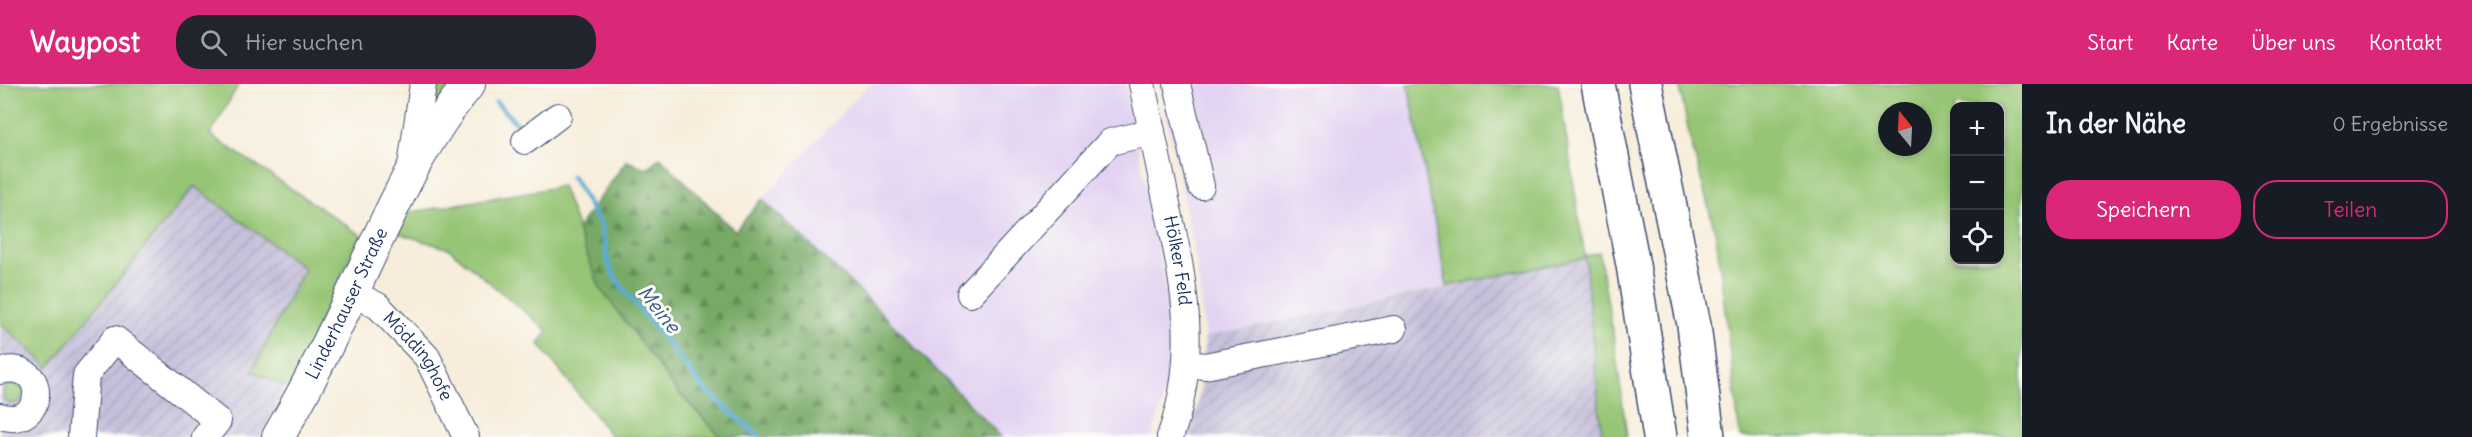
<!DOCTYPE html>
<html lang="de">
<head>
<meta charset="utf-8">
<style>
	:root { --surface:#171b24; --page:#20242c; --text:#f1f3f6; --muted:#9ea1a6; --line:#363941; --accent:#db2777 }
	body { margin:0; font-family:Delius,sans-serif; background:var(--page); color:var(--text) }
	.controls { position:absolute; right:18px; top:18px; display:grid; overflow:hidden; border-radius:12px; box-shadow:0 3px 9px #0003 }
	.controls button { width:54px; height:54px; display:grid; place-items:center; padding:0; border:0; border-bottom:2px solid var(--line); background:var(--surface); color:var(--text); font:30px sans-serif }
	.compass { position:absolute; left:1878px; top:18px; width:54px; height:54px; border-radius:50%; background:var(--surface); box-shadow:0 3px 9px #0003; rotate:342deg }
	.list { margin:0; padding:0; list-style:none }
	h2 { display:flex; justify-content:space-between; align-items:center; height:78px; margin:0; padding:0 24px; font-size:26px }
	h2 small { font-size:20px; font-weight:400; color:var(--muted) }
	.actions { display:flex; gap:12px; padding:18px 24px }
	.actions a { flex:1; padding:14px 0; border:2px solid var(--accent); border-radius:24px; text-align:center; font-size:21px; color:var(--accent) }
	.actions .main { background:var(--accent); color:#fff }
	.icon { flex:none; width:33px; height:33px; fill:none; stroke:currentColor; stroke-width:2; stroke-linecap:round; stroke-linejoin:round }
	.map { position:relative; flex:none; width:2022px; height:353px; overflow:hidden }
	header { display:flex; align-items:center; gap:36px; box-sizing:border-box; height:84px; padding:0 30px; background:var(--accent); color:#fff }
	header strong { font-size:28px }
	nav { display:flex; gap:33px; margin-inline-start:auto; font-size:21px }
	.search { width:420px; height:54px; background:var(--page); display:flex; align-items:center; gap:15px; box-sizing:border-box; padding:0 21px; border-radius:24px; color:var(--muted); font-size:22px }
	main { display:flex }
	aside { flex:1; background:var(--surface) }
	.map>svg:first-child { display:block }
	.built { fill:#e3d3f2 }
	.industrial { fill:url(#industrial-furrows) }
	.green { fill:#96c574; stroke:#587a69; stroke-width:1.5; fill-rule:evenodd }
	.forest { fill:url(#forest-firs); stroke:#4a6c62; stroke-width:1.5 }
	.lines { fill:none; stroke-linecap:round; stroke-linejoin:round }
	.stream { stroke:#59aed5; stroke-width:5 }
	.minor-casing { stroke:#3c4c71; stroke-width:28 }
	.major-casing { stroke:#3c4c71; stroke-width:34 }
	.highway-casing { stroke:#3c4c71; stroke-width:36 }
	.minor { stroke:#fff; stroke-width:26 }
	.major { stroke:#fff; stroke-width:32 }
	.highway { stroke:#fff; stroke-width:33 }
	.labels { text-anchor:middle; stroke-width:6; stroke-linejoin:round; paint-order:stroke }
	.street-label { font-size:18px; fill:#1b2f5e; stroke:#fdfcf7 }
	.water-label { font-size:20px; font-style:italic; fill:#315b88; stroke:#fdfcf7 }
</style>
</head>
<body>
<header>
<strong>Waypost</strong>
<div class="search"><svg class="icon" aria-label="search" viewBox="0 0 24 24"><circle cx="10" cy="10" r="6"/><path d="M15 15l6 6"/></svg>Hier suchen</div>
<nav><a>Start</a><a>Karte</a><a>Über uns</a><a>Kontakt</a></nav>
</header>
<main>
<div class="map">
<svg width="2022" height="353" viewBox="0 0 2022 353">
	<defs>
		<pattern id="industrial-furrows" width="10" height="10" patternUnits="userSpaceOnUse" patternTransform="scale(1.5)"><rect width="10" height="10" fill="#c6c0da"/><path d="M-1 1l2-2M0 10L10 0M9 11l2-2" fill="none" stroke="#aaa5be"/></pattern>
		<pattern id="forest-firs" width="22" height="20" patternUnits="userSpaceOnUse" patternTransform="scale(1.5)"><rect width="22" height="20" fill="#78aa66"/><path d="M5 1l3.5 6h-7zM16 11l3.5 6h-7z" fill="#628b57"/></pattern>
	</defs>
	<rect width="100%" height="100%" fill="#fdfcf7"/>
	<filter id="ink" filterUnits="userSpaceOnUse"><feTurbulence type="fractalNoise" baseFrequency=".0167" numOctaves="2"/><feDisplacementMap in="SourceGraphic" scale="12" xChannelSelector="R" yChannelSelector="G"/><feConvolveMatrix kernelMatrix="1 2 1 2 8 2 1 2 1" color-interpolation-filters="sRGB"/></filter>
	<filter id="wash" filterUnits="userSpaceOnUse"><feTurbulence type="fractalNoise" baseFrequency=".008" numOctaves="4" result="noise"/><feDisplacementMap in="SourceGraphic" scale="24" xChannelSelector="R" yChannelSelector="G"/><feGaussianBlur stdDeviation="1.35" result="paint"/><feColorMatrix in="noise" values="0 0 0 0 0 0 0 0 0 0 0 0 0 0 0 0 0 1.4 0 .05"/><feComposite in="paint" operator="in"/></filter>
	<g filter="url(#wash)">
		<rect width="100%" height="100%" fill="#f7edda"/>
		<g class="built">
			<path d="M 869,0 L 1125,0 L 1166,204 L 1170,235 L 1168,290 L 1162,321 L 1151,353 L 1001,353 L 869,216 L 762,115 Z"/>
			<path d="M 1160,0 L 1408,0 L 1447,202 L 1205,253 L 1197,182 Z"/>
		</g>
		<g class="industrial">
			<path d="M 193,102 L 305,184 L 252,287 L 286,303 L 262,353 L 0,353 L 0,239 L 49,283 Z"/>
			<path d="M 1585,174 L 1602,353 L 1188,353 L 1197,324 L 1203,291 L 1205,253 Z"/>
		</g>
		<g class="green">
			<path d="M 0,0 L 239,0 L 210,51 L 361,151 L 289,302 L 286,303 L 252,287 L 304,184 L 194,102 L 49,283 L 0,239 Z"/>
			<path d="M 429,0 L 459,0 L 419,53 Z"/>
			<path d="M 1408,0 L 1558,0 L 1585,173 L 1599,168 L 1614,255 L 1627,353 L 1602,353 L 1585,174 L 1447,202 Z"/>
			<path d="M 1679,0 L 2022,0 L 2022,353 L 1740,353 L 1716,151 L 1690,54 ZM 1954,22 L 2000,22 L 2000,176 L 1954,176 ZM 1887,27 L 1923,27 L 1923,63 L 1887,63 Z"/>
			<path d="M 562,102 L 600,204 L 677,307 L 721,353 L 612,353 L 539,260 L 548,247 L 449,165 L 388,146 L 396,131 Z"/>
			<circle cx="13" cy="310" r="10"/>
		</g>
		<path class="forest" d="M 660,73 L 735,147 L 762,115 L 869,216 L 1001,353 L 721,353 L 677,307 L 600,204 L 577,145 L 626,77 L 647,84 Z"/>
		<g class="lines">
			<g class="stream">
				<path d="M 496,18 L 519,42"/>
				<path d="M 572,92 L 601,142 L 608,178 L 615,194 L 705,306 L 760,353"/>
			</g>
		</g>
	</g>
	<g filter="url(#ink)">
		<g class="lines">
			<defs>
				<g id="minor">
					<path id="s1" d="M 1142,0 C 1150,40 1159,80 1167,120 C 1185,200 1199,274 1170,353"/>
					<path d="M 1177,0 L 1201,102"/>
					<path d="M 525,57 L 558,32"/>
					<path d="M 411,82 L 423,0"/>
					<path id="s2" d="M 352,209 L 378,222 L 427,273 L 466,353"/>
					<path d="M 970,210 L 1110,58 L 1152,48"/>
					<path d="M 1187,280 L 1205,282 L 1394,245"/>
					<path d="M 0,287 C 50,274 46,347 0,332"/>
					<path d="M 81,353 L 86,291 L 115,255 L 218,337 L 205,353"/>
				</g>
				<g id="major">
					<path id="s3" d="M 278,353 C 313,294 342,231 371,169 C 400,108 425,53 469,0"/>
				</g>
				<g id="highway">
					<path d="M 1598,0 L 1633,181 L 1660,353"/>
					<path d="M 1645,0 L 1694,241 L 1708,353"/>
				</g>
			</defs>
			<use href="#minor" class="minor-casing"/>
			<use href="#major" class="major-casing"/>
			<use href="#highway" class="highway-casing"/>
			<use href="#minor" class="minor"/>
			<use href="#major" class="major"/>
			<use href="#highway" class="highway"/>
		</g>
	</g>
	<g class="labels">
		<g class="street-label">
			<text dy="6" stroke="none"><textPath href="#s1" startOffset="180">Hölker Feld</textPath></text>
			<text dy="6" stroke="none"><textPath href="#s3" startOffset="150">Linderhauser Straße</textPath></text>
			<text dy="6" stroke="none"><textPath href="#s2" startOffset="94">Möddinghofe</textPath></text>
		</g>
		<g class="water-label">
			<text transform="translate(659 225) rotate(51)" y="7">Meine</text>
		</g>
	</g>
</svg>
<div class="controls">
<button>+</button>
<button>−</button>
<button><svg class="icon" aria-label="locate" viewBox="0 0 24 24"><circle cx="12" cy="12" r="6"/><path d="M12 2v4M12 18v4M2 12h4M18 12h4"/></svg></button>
</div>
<svg class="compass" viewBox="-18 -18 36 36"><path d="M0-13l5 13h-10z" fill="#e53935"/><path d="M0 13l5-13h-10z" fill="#9ea1a6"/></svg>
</div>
<aside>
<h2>In der Nähe<small>0 Ergebnisse</small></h2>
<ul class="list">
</ul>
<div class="actions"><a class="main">Speichern</a><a>Teilen</a></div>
</aside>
</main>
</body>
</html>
